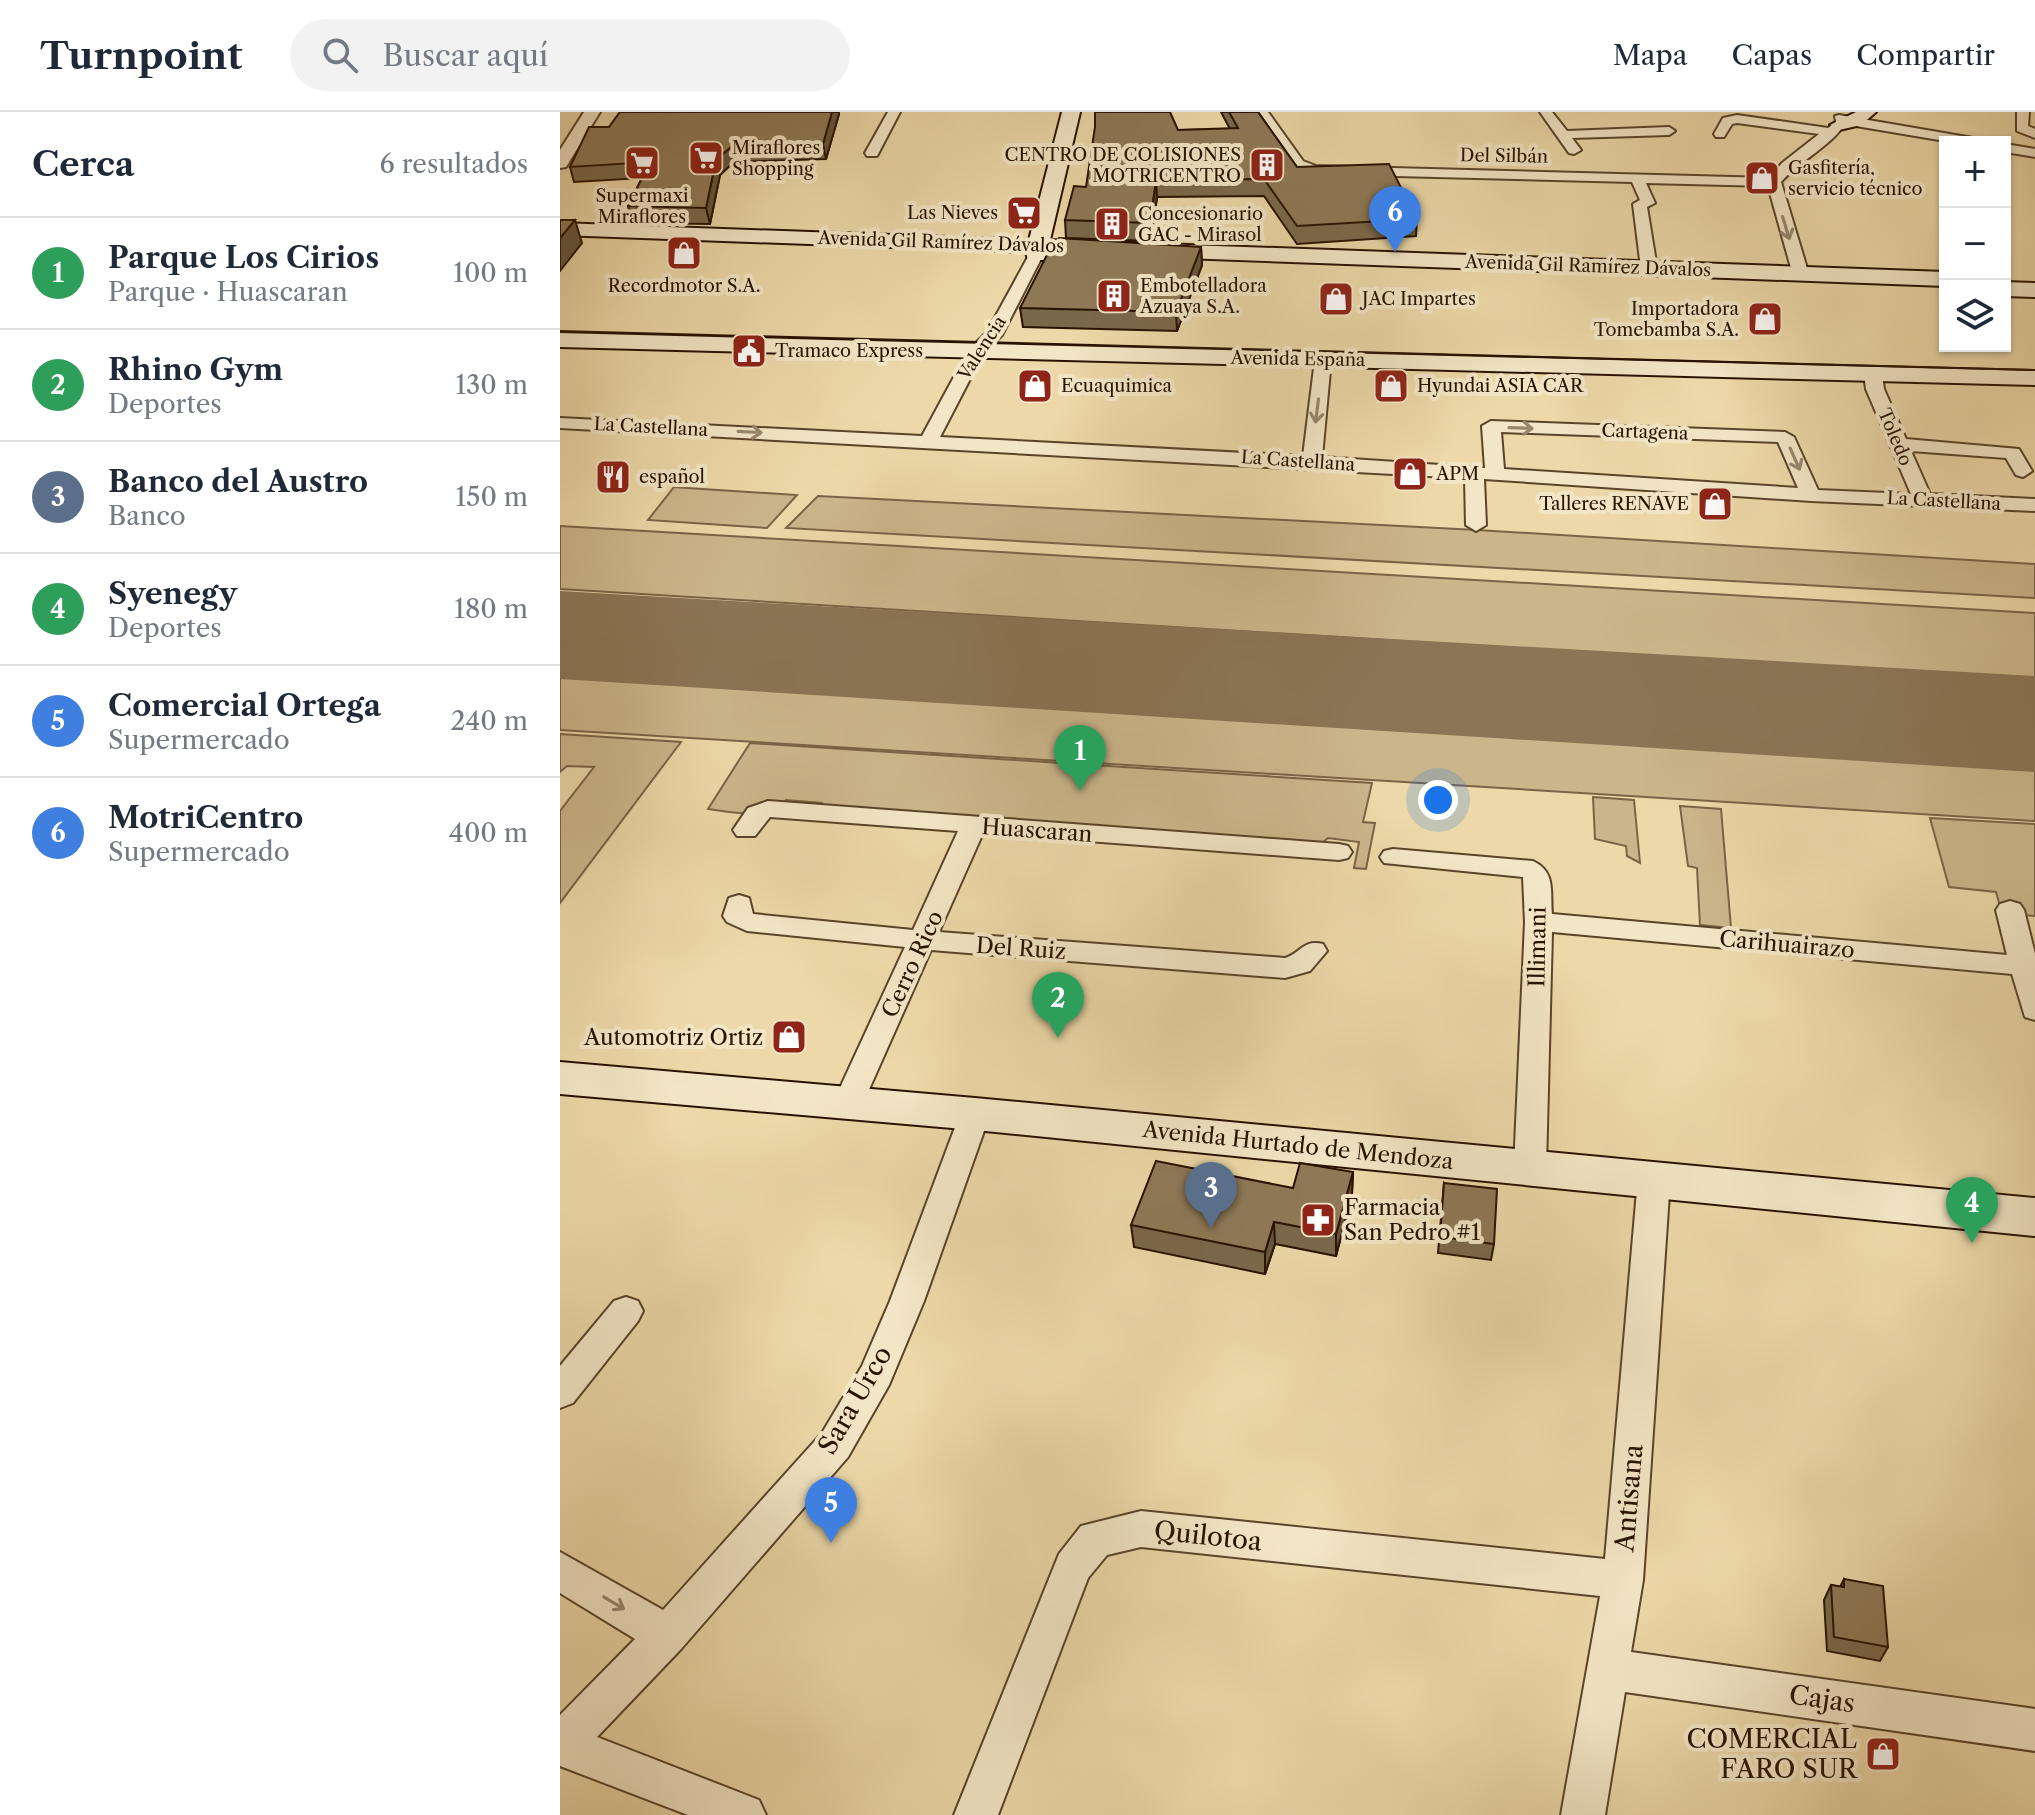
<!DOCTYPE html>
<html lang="es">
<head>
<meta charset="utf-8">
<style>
	:root { --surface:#fff; --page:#f2f2f3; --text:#1f2937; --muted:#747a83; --line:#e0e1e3; --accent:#8f2418 }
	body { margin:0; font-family:"Libre Caslon Text",serif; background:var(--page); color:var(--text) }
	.controls { position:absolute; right:24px; top:24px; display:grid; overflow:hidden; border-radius:0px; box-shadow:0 2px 6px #0004 }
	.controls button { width:72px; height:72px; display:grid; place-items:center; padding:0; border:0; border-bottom:2px solid var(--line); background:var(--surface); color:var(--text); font:40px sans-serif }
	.you { position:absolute; left:878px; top:688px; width:28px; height:28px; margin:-20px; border:6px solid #fff; border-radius:50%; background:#1a73e8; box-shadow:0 0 0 12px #1a73e833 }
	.badge { display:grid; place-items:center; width:52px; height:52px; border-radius:50%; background:var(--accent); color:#fff; font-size:26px; font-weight:700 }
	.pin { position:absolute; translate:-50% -66px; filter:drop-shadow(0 2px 4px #0008) }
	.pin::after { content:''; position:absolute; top:42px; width:28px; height:24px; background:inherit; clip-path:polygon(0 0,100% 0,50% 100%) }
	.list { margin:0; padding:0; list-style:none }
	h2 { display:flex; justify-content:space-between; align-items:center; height:104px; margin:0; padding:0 32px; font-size:34px }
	h2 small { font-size:26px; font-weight:400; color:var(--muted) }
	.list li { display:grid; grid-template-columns:52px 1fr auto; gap:24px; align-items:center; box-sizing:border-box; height:112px; padding:0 32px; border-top:2px solid var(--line) }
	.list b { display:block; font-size:30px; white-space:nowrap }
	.list p { margin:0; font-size:26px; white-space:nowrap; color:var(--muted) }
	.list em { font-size:26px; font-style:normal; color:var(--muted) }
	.icon { flex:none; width:44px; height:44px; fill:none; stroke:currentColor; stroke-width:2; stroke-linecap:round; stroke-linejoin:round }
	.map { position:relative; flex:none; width:1475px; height:1703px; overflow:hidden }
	header { display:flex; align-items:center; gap:48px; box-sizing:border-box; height:112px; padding:0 40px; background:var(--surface); border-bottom:2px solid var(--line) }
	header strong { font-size:38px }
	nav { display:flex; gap:44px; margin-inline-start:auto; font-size:28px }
	.search { width:560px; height:72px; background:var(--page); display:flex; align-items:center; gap:20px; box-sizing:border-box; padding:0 28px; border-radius:44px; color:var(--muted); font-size:30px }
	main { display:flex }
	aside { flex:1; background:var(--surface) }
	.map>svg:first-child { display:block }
	.green { fill:#cbb68b; stroke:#7a6446; stroke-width:2 }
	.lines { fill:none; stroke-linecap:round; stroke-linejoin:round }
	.runway { fill:#8a7554; fill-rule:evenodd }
	.minor-casing { stroke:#59442a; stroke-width:4 }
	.tertiary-casing { stroke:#59442a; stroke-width:4 }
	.secondary-casing { stroke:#281200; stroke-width:4 }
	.minor { fill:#f3e6c6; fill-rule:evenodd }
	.tertiary { fill:#f3e6c6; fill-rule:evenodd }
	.secondary { fill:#f3e6c6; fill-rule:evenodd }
	.tram { stroke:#281200; stroke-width:2 }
	.wall { fill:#7a684b; stroke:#281200; stroke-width:2 }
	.shaded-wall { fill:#63553d; stroke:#281200; stroke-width:2 }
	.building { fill:#8e7957; stroke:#281200; stroke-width:2 }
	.oneway { stroke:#98876d }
	.labels { text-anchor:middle; stroke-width:8; stroke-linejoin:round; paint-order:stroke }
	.far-poi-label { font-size:18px; fill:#281200; stroke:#f3e6c6; text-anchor:start }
	.far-street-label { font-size:18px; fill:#281200; stroke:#f3e6c6 }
	.street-label { font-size:22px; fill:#281200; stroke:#f3e6c6 }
	.poi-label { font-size:22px; fill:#281200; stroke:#f3e6c6; text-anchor:end }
	.near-street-label { font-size:26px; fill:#281200; stroke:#f3e6c6 }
	.near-poi-label { font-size:26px; fill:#281200; stroke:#f3e6c6; text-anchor:end }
</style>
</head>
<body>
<header>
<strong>Turnpoint</strong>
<div class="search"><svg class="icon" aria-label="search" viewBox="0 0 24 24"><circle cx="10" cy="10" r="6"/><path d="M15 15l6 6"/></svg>Buscar aquí</div>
<nav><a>Mapa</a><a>Capas</a><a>Compartir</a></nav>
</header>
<main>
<aside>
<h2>Cerca<small>6 resultados</small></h2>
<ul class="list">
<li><span class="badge" style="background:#2e9e5b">1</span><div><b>Parque Los Cirios</b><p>Parque · Huascaran</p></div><em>100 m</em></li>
<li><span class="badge" style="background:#2e9e5b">2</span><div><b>Rhino Gym</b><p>Deportes</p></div><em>130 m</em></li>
<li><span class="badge" style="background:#5c6f8a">3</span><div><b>Banco del Austro</b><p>Banco</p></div><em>150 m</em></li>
<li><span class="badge" style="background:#2e9e5b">4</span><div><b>Syenegy</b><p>Deportes</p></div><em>180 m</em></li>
<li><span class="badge" style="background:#3f7fe0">5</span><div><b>Comercial Ortega</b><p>Supermercado</p></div><em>240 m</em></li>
<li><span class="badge" style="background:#3f7fe0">6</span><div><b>MotriCentro</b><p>Supermercado</p></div><em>400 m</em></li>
</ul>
</aside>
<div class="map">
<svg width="1475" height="1703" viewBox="0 0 1475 1703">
	<rect width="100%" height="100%" fill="#ecd8a8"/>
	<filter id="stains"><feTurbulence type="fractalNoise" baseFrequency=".0025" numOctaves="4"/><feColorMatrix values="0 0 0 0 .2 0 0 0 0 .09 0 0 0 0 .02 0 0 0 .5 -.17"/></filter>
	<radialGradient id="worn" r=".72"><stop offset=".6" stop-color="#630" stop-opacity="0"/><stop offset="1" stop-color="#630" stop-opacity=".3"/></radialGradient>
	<g class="green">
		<path d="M 114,375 L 127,376 L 237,383 L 207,416 L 88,408 Z"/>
		<path d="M 258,384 L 917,418 L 1475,452 L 1475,486 L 226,416 Z"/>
		<path d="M 0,414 L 1475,501 L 1475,568 L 0,477 Z"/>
		<path d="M 0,562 L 1475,653 L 1475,709 L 0,618 Z"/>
		<path d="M 0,622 L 121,630 L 0,791 L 0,699 L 34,655 L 7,654 L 0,660 Z"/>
		<path d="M 190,631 L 812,671 L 803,710 L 815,711 L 806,757 L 794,756 L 799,730 L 768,726 L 757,735 L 267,698 L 262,691 L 226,688 C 210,709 171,700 148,697 Z"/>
		<path d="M 1033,685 L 1074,688 L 1080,751 L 1067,744 L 1066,734 L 1035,727 Z"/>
		<path d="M 1120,694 L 1161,697 L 1171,816 L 1140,813 L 1137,756 L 1128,754 Z"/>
		<path d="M 1370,706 L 1475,712 L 1475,804 L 1442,801 L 1436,780 L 1389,775 Z"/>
	</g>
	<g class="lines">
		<path class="runway" d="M 0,479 L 1475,564 L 1475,660 L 0,567 Z"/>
		<defs>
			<g id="minor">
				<path d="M 328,0 L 340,0 L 317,44 L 307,44 L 305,41 Z"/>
				<path d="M 696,0 L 708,0 L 743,49 L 756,54 L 1210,66 L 1222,51 L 1259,22 L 1177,11 L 1172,12 L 1164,25 L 1156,25 L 1154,22 L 1163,6 L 1177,3 L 1268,16 L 1276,10 L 1275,4 L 1279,3 L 1413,26 L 1419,30 L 1391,30 L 1284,12 C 1276,30 1237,51 1221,70 L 1249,163 L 1241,168 L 1233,163 L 1208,74 L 1086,71 L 1095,91 L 1087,95 L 1097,156 L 1089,161 L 1081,156 L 1073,92 L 1080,88 L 1072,70 L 755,62 L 733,55 Z"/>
				<path d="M 980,0 L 992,0 L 1007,19 L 1109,15 L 1115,19 L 1109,23 L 1012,26 L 1021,38 L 1014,42 L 1009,41 Z"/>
				<path d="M 1457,0 L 1469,0 L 1468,14 L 1475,17 L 1475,26 L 1457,19 Z"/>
				<path d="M 1445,32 L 1475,37 L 1475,45 L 1445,40 Z"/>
				<path d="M 476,139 L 483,143 L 442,223 L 423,242 L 380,325 L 743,344 L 755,248 L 763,243 L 771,248 L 762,345 L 925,356 L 922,314 L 931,309 L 1225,320 L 1234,325 L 1258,378 L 1351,382 L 1306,277 L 1304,262 L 1313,257 L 1322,262 L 1324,277 L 1346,327 L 1459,337 L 1472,359 L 1463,365 L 1456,363 L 1446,346 L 1351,339 L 1370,382 L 1475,387 L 1475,399 L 1251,389 L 924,367 L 926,413 L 916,419 L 906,413 L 905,366 L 0,316 L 0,306 L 362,324 L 408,239 L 427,220 L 469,143 ZM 941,320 L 1218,330 L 1238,376 L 944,357 Z"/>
				<path d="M 208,689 L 779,732 L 788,734 L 792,740 L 788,746 L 779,748 L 423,721 L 379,820 L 725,846 C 741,841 743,827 763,832 L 767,839 L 750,859 L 725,866 L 371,838 L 303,991 L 299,999 L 288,1002 L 277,999 L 273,991 L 345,835 L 187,819 L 167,810 L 163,804 L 169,786 L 179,783 L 189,786 L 193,802 L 353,818 L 398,719 L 210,705 L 195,724 L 177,724 L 173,718 L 188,696 Z"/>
				<path d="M 833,737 L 973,749 C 996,760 990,779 992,802 L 1447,843 L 1436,798 L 1440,792 L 1450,789 L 1460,792 L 1464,798 L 1475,842 L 1475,908 L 1465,905 L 1452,862 L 992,820 L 986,1056 L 981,1065 L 970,1068 L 959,1065 L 954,1056 L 965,810 L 963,765 L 824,751 L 820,745 L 824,739 Z"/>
				<path d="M 415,990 L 426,994 L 430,1002 L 364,1189 L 329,1273 L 288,1345 L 121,1537 L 37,1625 L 199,1688 L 206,1703 L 128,1703 L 0,1654 L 0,1603 L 75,1527 L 0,1481 L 0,1440 L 103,1498 L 262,1321 L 302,1254 L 330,1189 L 400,1002 L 404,994 Z"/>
				<path d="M 1094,1055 L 1105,1058 L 1110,1067 L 1083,1468 L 1071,1540 L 1475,1597 L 1475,1639 L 1065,1580 L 1045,1703 L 1001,1703 L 1040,1484 L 581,1435 L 547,1443 L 528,1466 L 438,1703 L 394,1703 L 499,1442 L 521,1414 L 581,1399 L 1045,1447 L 1078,1067 L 1083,1058 Z"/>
				<path d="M 66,1185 L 78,1189 L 83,1199 L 78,1209 L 13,1291 L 0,1296 L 0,1254 L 54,1189 Z"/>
			</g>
			<path id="tertiary" d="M 24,0 L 40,0 L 6,55 L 0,56 L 0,38 Z"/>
			<g id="secondary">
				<path d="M 502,0 L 520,0 L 490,128 L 1385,160 L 1385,174 L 487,141 L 484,148 L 468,148 L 466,140 L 0,123 L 0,111 L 469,128 Z"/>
				<path d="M 1296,0 L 1316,0 L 1301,13 L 1279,18 L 1270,13 Z"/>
				<path d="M 1445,170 L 1475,171 L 1475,185 L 1445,184 Z"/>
				<path d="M 0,221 L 1475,259 L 1475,273 L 0,235 Z"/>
				<path d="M 0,950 L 415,986 L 1475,1086 L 1475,1124 L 415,1018 L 0,982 Z"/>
			</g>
		</defs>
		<use href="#minor" class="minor-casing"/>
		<use href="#tertiary" class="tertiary-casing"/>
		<use href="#secondary" class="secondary-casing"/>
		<use href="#minor" class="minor"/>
		<use href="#tertiary" class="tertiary"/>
		<use href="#secondary" class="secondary"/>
		<path class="tram" d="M 0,219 L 1475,258"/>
	</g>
	<g class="wall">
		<path d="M 60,0 L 279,0 L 279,2 L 266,47 L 174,50 L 160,63 L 150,112 L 72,111 L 68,94 L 82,66 L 14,70 L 10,55 L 49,15 Z"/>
		<path d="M 661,0 L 698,0 L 737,55 L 857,107 L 856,124 L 737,132 L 704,84 L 597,85 L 591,129 L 506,126 L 505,108 L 526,75 L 618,18 L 670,17 Z"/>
		<path d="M 641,135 L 642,153 L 617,219 L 463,215 L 460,196 Z"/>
		<path d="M 793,1060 L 792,1082 L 776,1144 L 715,1132 L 705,1162 L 574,1135 L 571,1113 L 733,1076 Z"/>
		<path d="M 884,1071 L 934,1132 L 931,1148 L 878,1141 Z"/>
		<path d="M 1284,1467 L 1328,1535 L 1320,1549 L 1267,1539 L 1264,1488 L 1271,1473 L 1280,1475 Z"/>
	</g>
	<g class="shaded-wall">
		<path d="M 272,0 L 279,0 L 279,2 L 266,47 L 263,32 Z"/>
		<path d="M 171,35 L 174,50 L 160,63 L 150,112 L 146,96 L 156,48 Z"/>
		<path d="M 596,68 L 597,85 L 591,129 L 590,111 Z"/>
		<path d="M 15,108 L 22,131 L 0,159 L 0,126 Z"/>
		<path d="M 641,135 L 642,153 L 617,219 L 616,200 Z"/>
		<path d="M 793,1060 L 792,1082 L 776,1144 L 776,1122 Z"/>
		<path d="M 714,1110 L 715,1132 L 705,1162 L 705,1140 Z"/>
	</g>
	<g class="building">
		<path d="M 60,0 L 272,0 L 263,32 L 171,35 L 156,48 L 146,96 L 68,94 L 90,50 L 10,55 L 29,15 L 49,15 Z"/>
		<path d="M 535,0 L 610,0 L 618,18 L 678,16 L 669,0 L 698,0 L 737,55 L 829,52 L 857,107 L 737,114 L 704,67 L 596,68 L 590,111 L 505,108 L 514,74 L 526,75 L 535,15 Z"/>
		<path d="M 0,108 L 15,108 L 0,126 Z"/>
		<path d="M 499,126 L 641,135 L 616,200 L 460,196 L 493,131 L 498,131 Z"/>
		<path d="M 596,1049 L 733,1076 L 740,1051 L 793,1060 L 776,1122 L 714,1110 L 705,1140 L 571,1113 Z"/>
		<path d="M 884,1071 L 937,1077 L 934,1132 L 880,1125 Z"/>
		<path d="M 1284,1467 L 1323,1474 L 1328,1535 L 1274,1525 L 1271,1473 L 1284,1475 Z"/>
	</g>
	<defs><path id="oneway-shaft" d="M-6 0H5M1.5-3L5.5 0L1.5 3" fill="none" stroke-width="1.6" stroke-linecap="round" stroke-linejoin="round" transform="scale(2)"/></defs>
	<g class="oneway">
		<use href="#oneway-shaft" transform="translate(1226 116) rotate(73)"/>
		<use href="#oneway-shaft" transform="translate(757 299) rotate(97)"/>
		<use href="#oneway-shaft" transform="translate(961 316) rotate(2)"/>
		<use href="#oneway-shaft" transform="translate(190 320) rotate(3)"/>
		<use href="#oneway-shaft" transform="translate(1235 347) rotate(66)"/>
		<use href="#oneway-shaft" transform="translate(54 1491) rotate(31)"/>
	</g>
	<defs>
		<symbol id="supermarket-square" viewBox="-11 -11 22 22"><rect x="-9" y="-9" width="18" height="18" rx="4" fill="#8f2418" stroke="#f3e6c6"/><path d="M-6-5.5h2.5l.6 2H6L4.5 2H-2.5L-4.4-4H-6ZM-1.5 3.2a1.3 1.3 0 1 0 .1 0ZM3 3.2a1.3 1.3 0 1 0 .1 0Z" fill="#fff"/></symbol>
		<symbol id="building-square" viewBox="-11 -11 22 22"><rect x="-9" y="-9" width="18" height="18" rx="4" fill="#8f2418" stroke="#f3e6c6"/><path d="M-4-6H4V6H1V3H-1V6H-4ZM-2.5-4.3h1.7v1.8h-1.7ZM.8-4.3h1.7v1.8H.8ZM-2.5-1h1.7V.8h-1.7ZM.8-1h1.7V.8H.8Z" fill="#fff"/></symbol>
		<symbol id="shop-square" viewBox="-11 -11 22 22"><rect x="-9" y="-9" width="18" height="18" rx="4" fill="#8f2418" stroke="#f3e6c6"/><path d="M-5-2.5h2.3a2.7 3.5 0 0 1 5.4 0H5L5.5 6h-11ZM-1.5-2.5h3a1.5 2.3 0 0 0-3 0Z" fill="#fff"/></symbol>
		<symbol id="civic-square" viewBox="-11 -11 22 22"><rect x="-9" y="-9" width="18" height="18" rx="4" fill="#8f2418" stroke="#f3e6c6"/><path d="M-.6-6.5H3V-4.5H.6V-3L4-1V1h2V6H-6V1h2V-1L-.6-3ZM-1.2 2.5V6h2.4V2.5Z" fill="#fff"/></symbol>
		<symbol id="restaurant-square" viewBox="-11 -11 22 22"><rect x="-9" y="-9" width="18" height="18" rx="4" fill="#8f2418" stroke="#f3e6c6"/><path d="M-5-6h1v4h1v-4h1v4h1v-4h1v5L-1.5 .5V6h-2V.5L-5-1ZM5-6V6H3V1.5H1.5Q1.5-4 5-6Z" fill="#fff"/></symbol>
		<symbol id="pharmacy-square" viewBox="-11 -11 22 22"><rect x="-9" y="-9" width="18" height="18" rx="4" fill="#8f2418" stroke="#f3e6c6"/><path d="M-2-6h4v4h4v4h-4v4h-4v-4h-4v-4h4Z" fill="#fff"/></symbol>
	</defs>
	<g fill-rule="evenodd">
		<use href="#supermarket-square" x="126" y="26" width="40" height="40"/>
		<use href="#supermarket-square" x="62" y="31" width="40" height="40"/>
		<use href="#building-square" x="687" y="33" width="40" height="40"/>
		<use href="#shop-square" x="1182" y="46" width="40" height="40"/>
		<use href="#supermarket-square" x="444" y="81" width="40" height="40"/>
		<use href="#building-square" x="532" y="92" width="40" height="40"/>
		<use href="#shop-square" x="104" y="121" width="40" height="40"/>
		<use href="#building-square" x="534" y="164" width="40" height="40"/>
		<use href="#shop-square" x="756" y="167" width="40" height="40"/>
		<use href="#shop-square" x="1185" y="187" width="40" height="40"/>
		<use href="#civic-square" x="169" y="219" width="40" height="40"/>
		<use href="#shop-square" x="455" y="254" width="40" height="40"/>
		<use href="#shop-square" x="811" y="254" width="40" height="40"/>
		<use href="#shop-square" x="830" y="342" width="40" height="40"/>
		<use href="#restaurant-square" x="33" y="345" width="40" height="40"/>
		<use href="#shop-square" x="1135" y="372" width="40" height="40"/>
		<use href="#shop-square" x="209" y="905" width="40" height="40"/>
		<use href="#pharmacy-square" x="738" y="1088" width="40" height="40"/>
		<use href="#shop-square" x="1303" y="1622" width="40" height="40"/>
	</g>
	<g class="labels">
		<g class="far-poi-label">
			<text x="172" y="42">Miraflores<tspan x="172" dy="21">Shopping</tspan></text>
			<text x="681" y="49" text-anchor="end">CENTRO DE COLISIONES<tspan x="681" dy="21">MOTRICENTRO</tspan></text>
			<text x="1228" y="62">Gasfitería,<tspan x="1228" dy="21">servicio técnico</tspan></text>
			<text x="82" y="90" text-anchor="middle">Supermaxi<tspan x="82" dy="21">Miraflores</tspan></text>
			<text x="438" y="107" text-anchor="end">Las Nieves</text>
			<text x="578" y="108">Concesionario<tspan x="578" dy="21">GAC - Mirasol</tspan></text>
			<text x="124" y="180" text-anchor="middle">Recordmotor S.A.</text>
			<text x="580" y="180">Embotelladora<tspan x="580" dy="21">Azuaya S.A.</tspan></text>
			<text x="802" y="193">JAC Impartes</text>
			<text x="1179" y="203" text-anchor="end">Importadora<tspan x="1179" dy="21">Tomebamba S.A.</tspan></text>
			<text x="215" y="245">Tramaco Express</text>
			<text x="501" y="280">Ecuaquimica</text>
			<text x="857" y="280">Hyundai ASIA CAR</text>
			<text x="876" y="368">APM</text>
			<text x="79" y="371">español</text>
			<text x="1129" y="398" text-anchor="end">Talleres RENAVE</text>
		</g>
		<g class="far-street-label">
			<text transform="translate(944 44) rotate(1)" y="6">Del Silbán</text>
			<text transform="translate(381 130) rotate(2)" y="6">Avenida Gil Ramírez Dávalos</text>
			<text transform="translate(1028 154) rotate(2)" y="6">Avenida Gil Ramírez Dávalos</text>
			<text transform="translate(422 236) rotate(-57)" y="6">Valencia</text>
			<text transform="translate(738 247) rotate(1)" y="6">Avenida España</text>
			<text transform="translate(91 315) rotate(3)" y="6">La Castellana</text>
			<text transform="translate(1085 320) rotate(2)" y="6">Cartagena</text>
			<text transform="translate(1335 325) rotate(67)" y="6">Toledo</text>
			<text transform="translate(738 349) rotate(4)" y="6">La Castellana</text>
			<text transform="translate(1384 389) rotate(3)" y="6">La Castellana</text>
		</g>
		<g class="street-label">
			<text transform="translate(477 718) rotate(4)" y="8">Huascaran</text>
			<text transform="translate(1227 832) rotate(5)" y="8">Carihuairazo</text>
			<text transform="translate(977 835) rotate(-89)" y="8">Illimani</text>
			<text transform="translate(461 836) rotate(4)" y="8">Del Ruiz</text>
			<text transform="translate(352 852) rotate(-65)" y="8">Cerro Rico</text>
			<text transform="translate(738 1033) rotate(6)" y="8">Avenida Hurtado de Mendoza</text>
		</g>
		<g class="poi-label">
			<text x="203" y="933">Automotriz Ortiz</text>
			<text x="784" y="1103" text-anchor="start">Farmacia<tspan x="784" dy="25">San Pedro #1</tspan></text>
		</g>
		<g class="near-street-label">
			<text transform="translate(295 1288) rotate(-60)" y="9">Sara Urco</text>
			<text transform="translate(1069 1386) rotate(-85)" y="9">Antisana</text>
			<text transform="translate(648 1424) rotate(6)" y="9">Quilotoa</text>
			<text transform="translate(1262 1587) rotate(8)" y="9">Cajas</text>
		</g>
		<g class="near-poi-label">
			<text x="1297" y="1636">COMERCIAL<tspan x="1297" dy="30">FARO SUR</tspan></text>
		</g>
	</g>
	<rect width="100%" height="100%" filter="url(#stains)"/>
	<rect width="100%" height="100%" fill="url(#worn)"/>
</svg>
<div class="controls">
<button>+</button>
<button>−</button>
<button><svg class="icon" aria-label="layers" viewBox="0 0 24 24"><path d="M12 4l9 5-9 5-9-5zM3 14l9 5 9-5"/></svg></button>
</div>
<div class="you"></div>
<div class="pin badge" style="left:520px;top:679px;background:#2e9e5b">1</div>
<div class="pin badge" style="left:498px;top:926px;background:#2e9e5b">2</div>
<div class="pin badge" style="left:651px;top:1116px;background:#5c6f8a">3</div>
<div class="pin badge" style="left:1412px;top:1131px;background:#2e9e5b">4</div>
<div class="pin badge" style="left:271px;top:1431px;background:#3f7fe0">5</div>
<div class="pin badge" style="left:835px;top:140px;background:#3f7fe0">6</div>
</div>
</main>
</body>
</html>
